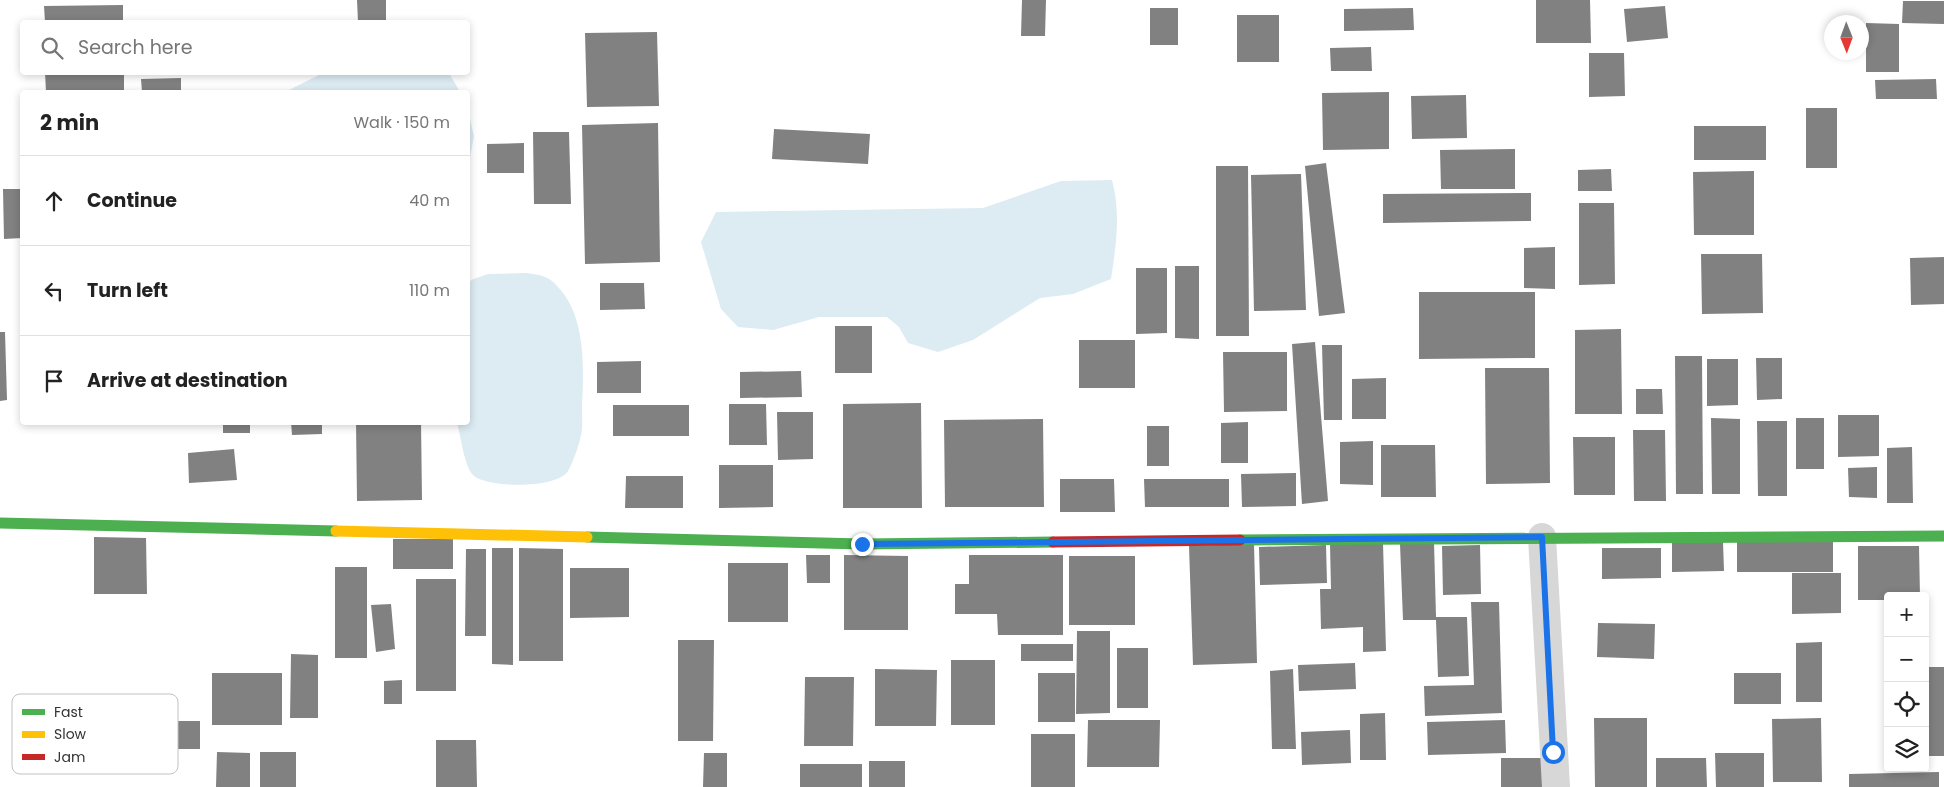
<!DOCTYPE html>
<html lang="en">
<head>
<meta charset="utf-8">
<style>
	:root { --surface:#fff; --page:#f2f2f2; --text:#222; --muted:#767676; --line:#e0e0e0 }
	body { margin:0; font-family:Poppins,sans-serif; background:var(--page); color:var(--text) }
	.controls { position:absolute; right:15px; bottom:15px; display:grid; overflow:hidden; border-radius:5px; box-shadow:0 2px 8px #0003 }
	.controls button { width:45px; height:45px; display:grid; place-items:center; padding:0; border:0; border-bottom:1px solid var(--line); background:var(--surface); color:var(--text); font:25px sans-serif }
	.compass { position:absolute; left:1824px; top:15px; width:45px; height:45px; border-radius:50%; background:var(--surface); box-shadow:0 2px 8px #0003; rotate:179deg }
	.stop { position:absolute; width:15px; height:15px; margin:-11px; border:4px solid #1a73e8; border-radius:50%; background:#fff }
	.stop.end { background:#1a73e8; border-color:#fff; box-shadow:0 1px 5px #0008 }
	.list { margin:0; padding:0; list-style:none }
	h2 { display:flex; justify-content:space-between; align-items:center; height:65px; margin:0; padding:0 20px; font-size:21px }
	h2 small { font-size:16px; font-weight:400; color:var(--muted) }
	.list li { display:grid; grid-template-columns:32px 1fr auto; gap:15px; align-items:center; box-sizing:border-box; height:90px; padding:0 20px; border-top:1px solid var(--line) }
	.list b { display:block; font-size:19px; white-space:nowrap }
	.list em { font-size:16px; font-style:normal; color:var(--muted) }
	.icon { flex:none; width:28px; height:28px; fill:none; stroke:currentColor; stroke-width:2; stroke-linecap:round; stroke-linejoin:round }
	.map { position:relative; flex:none; width:1944px; height:787px; overflow:hidden }
	.search { position:absolute; background:var(--surface); box-shadow:0 2px 8px #0003; left:20px; top:20px; width:450px; height:55px; display:flex; align-items:center; gap:12px; box-sizing:border-box; padding:0 18px; border-radius:5px; color:var(--muted); font-size:19px }
	.panel { position:absolute; background:var(--surface); box-shadow:0 2px 8px #0003; left:20px; top:90px; width:450px; height:335px; border-radius:5px }
	.map>svg:first-child { display:block }
	.water { fill:#ddebf3 }
	.building { fill:#818181 }
	.lines { fill:none; stroke-linecap:round; stroke-linejoin:round }
	.street { stroke:#d7d7d7; stroke-width:28 }
	.fast { stroke:#4caf50; stroke-width:11 }
	.slow { stroke:#ffc107; stroke-width:11 }
	.jam { stroke:#c62828; stroke-width:11 }
	.route { stroke:#1a73e8; stroke-width:6 }
	.key { fill:#fff; stroke:#c2c2c2; stroke-width:1 }
	.key-label { font-size:14px; fill:#333 }
</style>
</head>
<body>
<div class="map">
<svg width="1944" height="787" viewBox="0 0 1944 787">
	<rect width="100%" height="100%" fill="#fff"/>
	<g class="water">
		<path d="M 328,72 L 449,73 L 460,92 L 285,92 L 321,74 Z"/>
		<path d="M 468,111 L 474,136 L 468,168 Z"/>
		<path d="M 1112,180 C 1121,213 1116,246 1111,279 L 1073,294 L 1040,298 L 973,340 L 938,352 L 908,343 L 899,327 L 887,317 L 819,317 L 773,330 L 738,327 L 721,309 L 701,242 L 716,212 L 983,208 L 1061,181 Z"/>
		<path d="M 527,273 C 539,275 549,276 557,286 C 586,315 584,368 582,405 C 582,415 583,426 581,435 C 579,446 573,462 568,471 C 557,489 489,488 474,476 C 464,467 461,436 457,423 L 468,422 L 468,286 L 471,280 L 488,274 Z"/>
	</g>
	<g class="building">
		<path d="M 357,0 L 386,0 L 386,22 L 358,22 Z"/>
		<path d="M 1022,0 L 1046,0 L 1045,36 L 1021,36 Z"/>
		<path d="M 1536,0 L 1590,0 L 1591,43 L 1536,43 Z"/>
		<path d="M 1903,1 L 1944,1 L 1944,24 L 1902,23 Z"/>
		<path d="M 123,5 L 123,22 L 45,22 L 44,6 Z"/>
		<path d="M 1665,6 L 1668,38 L 1627,42 L 1624,9 Z"/>
		<rect x="1150" y="8" width="28" height="37"/>
		<path d="M 1413,8 L 1414,30 L 1344,31 L 1344,9 Z"/>
		<rect x="1237" y="15" width="42" height="47"/>
		<path d="M 1866,23 L 1899,24 L 1899,72 L 1866,72 Z"/>
		<path d="M 657,32 L 659,106 L 587,107 L 585,33 Z"/>
		<path d="M 1371,47 L 1372,71 L 1331,71 L 1330,48 Z"/>
		<path d="M 1589,53 L 1624,53 L 1625,96 L 1589,97 Z"/>
		<path d="M 45,72 L 124,72 L 124,92 L 46,92 Z"/>
		<path d="M 181,78 L 181,92 L 142,92 L 141,79 Z"/>
		<path d="M 1936,79 L 1937,99 L 1876,99 L 1875,80 Z"/>
		<path d="M 1389,92 L 1389,149 L 1323,150 L 1322,93 Z"/>
		<path d="M 1466,95 L 1467,138 L 1412,139 L 1411,96 Z"/>
		<rect x="1806" y="108" width="31" height="60"/>
		<path d="M 658,123 L 660,262 L 585,264 L 582,125 Z"/>
		<rect x="1694" y="126" width="72" height="34"/>
		<path d="M 774,129 L 870,134 L 868,164 L 772,159 Z"/>
		<path d="M 533,132 L 569,132 L 571,204 L 534,204 Z"/>
		<path d="M 524,143 L 524,173 L 487,173 L 487,144 Z"/>
		<path d="M 1515,149 L 1515,189 L 1441,189 L 1440,150 Z"/>
		<path d="M 1326,163 L 1345,313 L 1319,316 L 1305,166 Z"/>
		<path d="M 1216,166 L 1248,166 L 1249,336 L 1216,336 Z"/>
		<path d="M 1611,169 L 1612,191 L 1578,191 L 1578,170 Z"/>
		<path d="M 1754,171 L 1754,235 L 1694,235 L 1693,172 Z"/>
		<path d="M 1301,174 L 1306,310 L 1254,311 L 1251,175 Z"/>
		<path d="M 3,189 L 22,189 L 22,238 L 4,239 Z"/>
		<path d="M 1531,193 L 1531,221 L 1383,223 L 1383,194 Z"/>
		<path d="M 1579,203 L 1614,203 L 1615,284 L 1579,285 Z"/>
		<path d="M 1555,247 L 1555,289 L 1524,288 L 1524,248 Z"/>
		<path d="M 1701,254 L 1762,254 L 1763,313 L 1702,314 Z"/>
		<path d="M 1944,257 L 1944,304 L 1911,305 L 1910,258 Z"/>
		<path d="M 1175,266 L 1199,266 L 1199,339 L 1175,338 Z"/>
		<path d="M 1136,268 L 1167,268 L 1167,333 L 1136,334 Z"/>
		<path d="M 600,283 L 644,283 L 645,309 L 600,310 Z"/>
		<path d="M 1419,292 L 1535,292 L 1535,358 L 1419,359 Z"/>
		<rect x="835" y="326" width="37" height="47"/>
		<path d="M 1621,329 L 1622,414 L 1575,414 L 1575,330 Z"/>
		<path d="M 0,332 L 5,332 L 7,400 L 0,401 Z"/>
		<rect x="1079" y="340" width="56" height="48"/>
		<path d="M 1315,342 L 1328,501 L 1302,504 L 1292,344 Z"/>
		<path d="M 1322,345 L 1342,345 L 1342,420 L 1324,420 Z"/>
		<path d="M 1223,352 L 1287,352 L 1287,411 L 1224,412 Z"/>
		<path d="M 1675,356 L 1702,356 L 1703,494 L 1676,494 Z"/>
		<path d="M 1756,358 L 1782,358 L 1782,399 L 1757,400 Z"/>
		<path d="M 1707,359 L 1738,359 L 1738,405 L 1707,406 Z"/>
		<path d="M 641,361 L 641,393 L 597,393 L 597,362 Z"/>
		<path d="M 1485,368 L 1549,368 L 1550,483 L 1486,484 Z"/>
		<path d="M 801,371 L 802,397 L 740,398 L 740,372 Z"/>
		<path d="M 1386,378 L 1386,419 L 1352,419 L 1352,379 Z"/>
		<path d="M 1636,389 L 1662,389 L 1663,414 L 1636,414 Z"/>
		<path d="M 921,403 L 922,508 L 843,508 L 843,404 Z"/>
		<path d="M 729,404 L 766,404 L 767,445 L 729,445 Z"/>
		<rect x="613" y="405" width="76" height="31"/>
		<path d="M 777,412 L 813,412 L 813,459 L 778,460 Z"/>
		<path d="M 1838,415 L 1879,415 L 1879,456 L 1838,457 Z"/>
		<path d="M 1711,418 L 1740,419 L 1740,494 L 1712,494 Z"/>
		<rect x="1796" y="418" width="28" height="51"/>
		<path d="M 1043,419 L 1044,507 L 945,507 L 944,420 Z"/>
		<path d="M 1757,421 L 1787,421 L 1787,496 L 1758,496 Z"/>
		<rect x="223" y="422" width="27" height="11"/>
		<path d="M 291,422 L 322,422 L 322,434 L 292,435 Z"/>
		<path d="M 356,422 L 421,422 L 422,500 L 357,501 Z"/>
		<path d="M 1248,422 L 1248,463 L 1221,463 L 1221,423 Z"/>
		<rect x="1147" y="426" width="22" height="40"/>
		<path d="M 1633,430 L 1665,430 L 1666,501 L 1634,501 Z"/>
		<path d="M 1573,437 L 1615,437 L 1615,495 L 1574,495 Z"/>
		<path d="M 1373,441 L 1373,485 L 1340,484 L 1340,442 Z"/>
		<path d="M 1381,445 L 1435,445 L 1436,497 L 1381,497 Z"/>
		<path d="M 1912,447 L 1913,503 L 1887,503 L 1887,448 Z"/>
		<path d="M 234,449 L 237,480 L 189,483 L 188,453 Z"/>
		<path d="M 719,465 L 773,465 L 773,507 L 719,508 Z"/>
		<path d="M 1877,467 L 1877,498 L 1849,497 L 1848,468 Z"/>
		<path d="M 1296,473 L 1296,506 L 1242,507 L 1241,474 Z"/>
		<path d="M 626,476 L 683,476 L 683,508 L 625,508 Z"/>
		<path d="M 1060,479 L 1114,479 L 1115,512 L 1060,512 Z"/>
		<path d="M 1144,479 L 1229,479 L 1229,507 L 1145,507 Z"/>
		<path d="M 94,537 L 146,538 L 147,594 L 94,594 Z"/>
		<rect x="393" y="539" width="60" height="30"/>
		<path d="M 1833,541 L 1833,572 L 1737,572 L 1737,542 Z"/>
		<path d="M 1434,542 L 1436,617 L 1467,617 L 1469,676 L 1438,677 L 1436,620 L 1403,620 L 1400,544 Z"/>
		<path d="M 1672,542 L 1723,542 L 1724,571 L 1672,572 Z"/>
		<path d="M 1383,543 L 1386,651 L 1363,652 L 1363,627 L 1321,629 L 1320,589 L 1331,589 L 1330,544 Z"/>
		<path d="M 1254,544 L 1257,663 L 1193,665 L 1189,546 Z"/>
		<path d="M 1326,545 L 1327,583 L 1260,585 L 1259,547 Z"/>
		<path d="M 1480,545 L 1481,594 L 1443,595 L 1442,546 Z"/>
		<path d="M 1858,546 L 1919,546 L 1920,596 L 1888,596 L 1888,600 L 1858,600 Z"/>
		<path d="M 492,548 L 513,548 L 513,665 L 492,664 Z"/>
		<path d="M 519,548 L 563,549 L 563,661 L 519,661 Z"/>
		<path d="M 1602,548 L 1661,548 L 1661,578 L 1602,579 Z"/>
		<path d="M 466,549 L 486,549 L 486,636 L 465,636 Z"/>
		<path d="M 806,555 L 830,555 L 830,583 L 807,583 Z"/>
		<path d="M 844,555 L 908,556 L 908,630 L 844,630 Z"/>
		<path d="M 969,555 L 1063,555 L 1063,635 L 998,635 L 997,614 L 955,614 L 955,584 L 969,584 Z"/>
		<rect x="1069" y="556" width="66" height="69"/>
		<rect x="728" y="563" width="60" height="59"/>
		<rect x="335" y="567" width="32" height="91"/>
		<path d="M 570,568 L 629,568 L 629,617 L 570,618 Z"/>
		<path d="M 1792,573 L 1841,573 L 1841,613 L 1792,614 Z"/>
		<rect x="416" y="579" width="40" height="112"/>
		<path d="M 1471,602 L 1499,602 L 1502,713 L 1425,716 L 1424,686 L 1474,685 Z"/>
		<path d="M 391,604 L 395,649 L 376,652 L 371,605 Z"/>
		<path d="M 1598,623 L 1655,624 L 1654,659 L 1597,657 Z"/>
		<path d="M 1077,631 L 1110,631 L 1110,713 L 1076,714 Z"/>
		<rect x="1925" y="632" width="3" height="24"/>
		<path d="M 678,640 L 714,640 L 713,741 L 678,741 Z"/>
		<path d="M 1822,642 L 1822,702 L 1796,702 L 1796,643 Z"/>
		<rect x="1021" y="644" width="52" height="17"/>
		<rect x="1117" y="648" width="31" height="60"/>
		<path d="M 291,654 L 318,655 L 318,718 L 290,718 Z"/>
		<rect x="951" y="660" width="44" height="65"/>
		<path d="M 1355,663 L 1356,689 L 1299,691 L 1298,665 Z"/>
		<rect x="1925" y="667" width="19" height="89"/>
		<path d="M 875,669 L 937,670 L 936,726 L 875,726 Z"/>
		<path d="M 1293,669 L 1296,749 L 1272,749 L 1270,671 Z"/>
		<rect x="212" y="673" width="70" height="52"/>
		<rect x="1038" y="673" width="37" height="49"/>
		<rect x="1734" y="673" width="47" height="31"/>
		<path d="M 805,677 L 854,677 L 853,746 L 804,746 Z"/>
		<path d="M 402,680 L 402,704 L 384,704 L 384,681 Z"/>
		<path d="M 1385,713 L 1386,760 L 1360,760 L 1360,714 Z"/>
		<path d="M 1594,718 L 1647,718 L 1647,787 L 1595,787 Z"/>
		<path d="M 1821,718 L 1822,782 L 1773,782 L 1772,719 Z"/>
		<path d="M 1088,720 L 1160,720 L 1159,767 L 1087,767 Z"/>
		<path d="M 1505,720 L 1506,753 L 1428,755 L 1427,722 Z"/>
		<rect x="132" y="721" width="68" height="28"/>
		<path d="M 1350,730 L 1351,763 L 1302,765 L 1301,732 Z"/>
		<rect x="1031" y="734" width="44" height="53"/>
		<path d="M 436,740 L 476,740 L 477,787 L 436,787 Z"/>
		<path d="M 217,752 L 250,753 L 250,787 L 216,787 Z"/>
		<rect x="260" y="752" width="36" height="35"/>
		<path d="M 704,753 L 727,753 L 727,787 L 703,787 Z"/>
		<path d="M 1715,753 L 1764,753 L 1764,787 L 1716,787 Z"/>
		<rect x="1501" y="758" width="44" height="29"/>
		<path d="M 1656,758 L 1706,758 L 1707,787 L 1656,787 Z"/>
		<rect x="869" y="761" width="36" height="26"/>
		<rect x="800" y="764" width="62" height="23"/>
		<path d="M 1939,772 L 1939,787 L 1849,787 L 1849,774 Z"/>
	</g>
	<g class="lines">
		<path class="street" d="M 1542,537 L 1556,787"/>
		<g class="fast">
			<path d="M 0,523 L 336,531"/>
			<path d="M 587,537 L 862,544 L 1053,542"/>
			<path d="M 1240,540 L 1944,536"/>
		</g>
		<path class="slow" d="M 336,531 L 587,537"/>
		<path class="jam" d="M 1053,542 L 1240,540"/>
	</g>
	<g class="lines">
		<path class="route" d="M 862,544 L 1542,537 L 1553,752"/>
	</g>
	<rect x="12" y="694" width="166" height="80" rx="8" class="key"/>
	<rect x="22" y="709" width="23" height="6" fill="#4caf50"/>
	<rect x="22" y="731" width="23" height="7" fill="#ffc107"/>
	<rect x="22" y="754" width="23" height="6" fill="#c62828"/>
	<g class="key-label">
		<text x="54" y="717">Fast</text>
		<text x="54" y="739">Slow</text>
		<text x="54" y="762">Jam</text>
	</g>
</svg>
<div class="controls">
<button>+</button>
<button>−</button>
<button><svg class="icon" aria-label="locate" viewBox="0 0 24 24"><circle cx="12" cy="12" r="6"/><path d="M12 2v4M12 18v4M2 12h4M18 12h4"/></svg></button>
<button><svg class="icon" aria-label="layers" viewBox="0 0 24 24"><path d="M12 4l9 5-9 5-9-5zM3 14l9 5 9-5"/></svg></button>
</div>
<svg class="compass" viewBox="-18 -18 36 36"><path d="M0-13l5 13h-10z" fill="#e53935"/><path d="M0 13l5-13h-10z" fill="#767676"/></svg>
<div class="stop" style="left:1553px;top:752px"></div>
<div class="stop end" style="left:862px;top:544px"></div>
<div class="search"><svg class="icon" aria-label="search" viewBox="0 0 24 24"><circle cx="10" cy="10" r="6"/><path d="M15 15l6 6"/></svg>Search here</div>
<section class="panel">
<h2>2 min<small>Walk · 150 m</small></h2>
<ul class="list">
<li><svg class="icon" aria-label="ahead" viewBox="0 0 24 24"><path d="M12 20V5M6 11l6-6 6 6"/></svg><div><b>Continue</b></div><em>40 m</em></li>
<li><svg class="icon" aria-label="left" viewBox="0 0 24 24"><path d="M17 20v-9H6M10 6l-5 5 5 5"/></svg><div><b>Turn left</b></div><em>110 m</em></li>
<li><svg class="icon" aria-label="arrive" viewBox="0 0 24 24"><path d="M6 21V4h12l-3 4 3 4H6"/></svg><div><b>Arrive at destination</b></div></li>
</ul>
</section>
</div>
</body>
</html>
